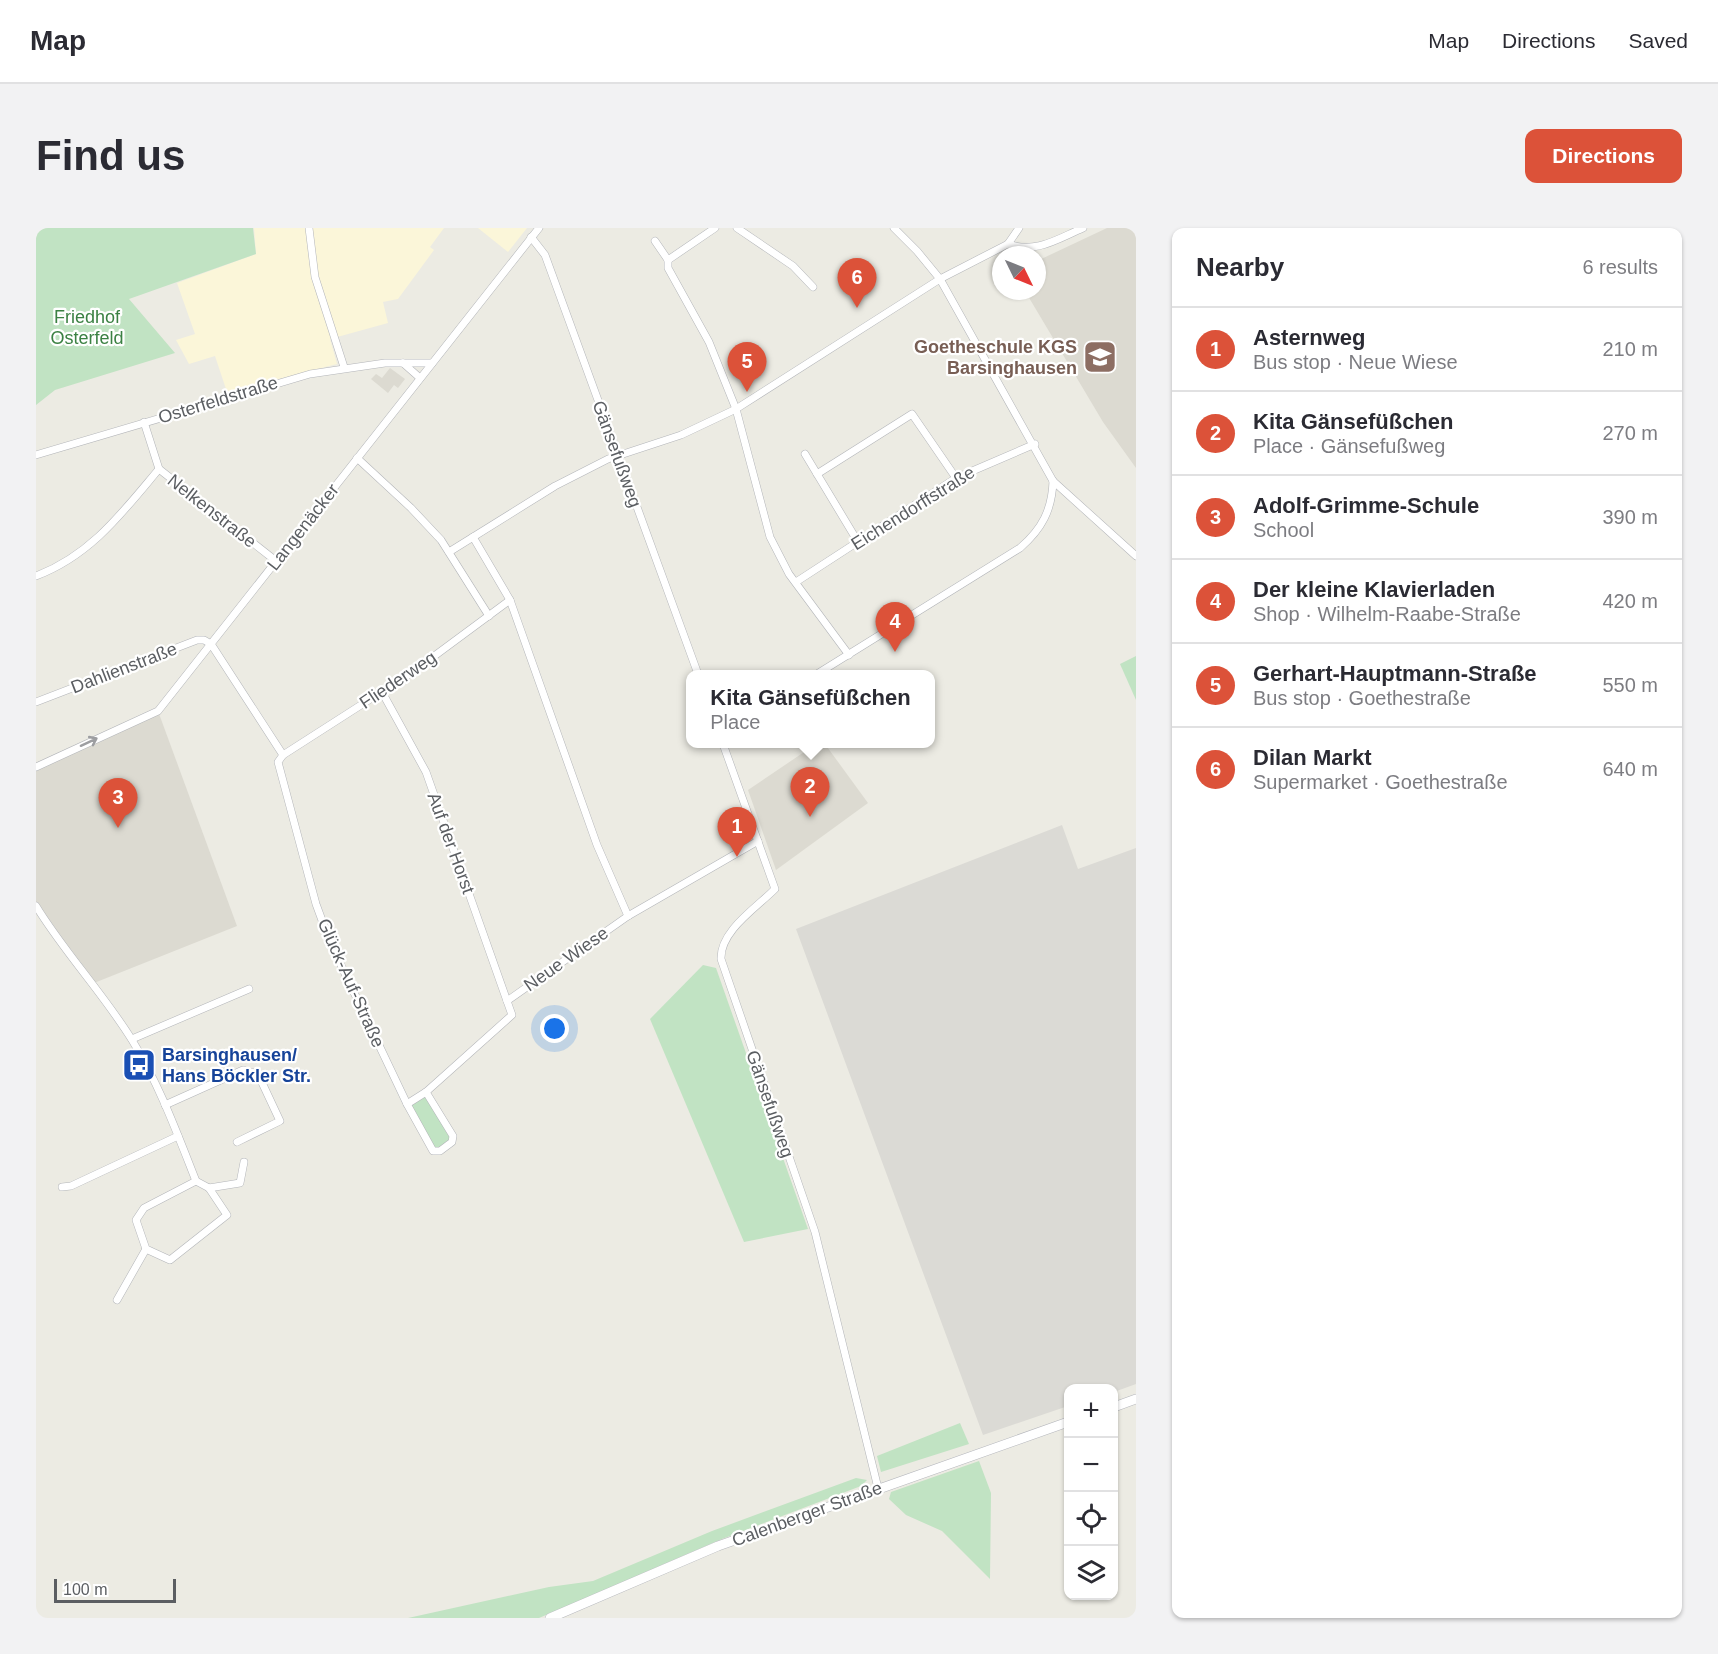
<!DOCTYPE html>
<html lang="en">
<head>
<meta charset="utf-8">
<style>
	:root { --surface:#fff; --page:#f2f2f3; --text:#2b2b33; --muted:#7c7c81; --line:#e1e1e2; --accent:#dc5239 }
	body { margin:0; font-family:Arial,sans-serif; background:var(--page); color:var(--text) }
	.controls { position:absolute; right:18px; bottom:18px; display:grid; overflow:hidden; border-radius:12px; box-shadow:0 2px 4px #0004 }
	.controls button { width:54px; height:54px; display:grid; place-items:center; padding:0; border:0; border-bottom:2px solid var(--line); background:var(--surface); color:var(--text); font:30px sans-serif }
	.compass { position:absolute; left:956px; top:18px; width:54px; height:54px; border-radius:50%; background:var(--surface); box-shadow:0 2px 4px #0004; rotate:133deg }
	.scale { position:absolute; left:18px; bottom:15px; width:122px; box-sizing:border-box; padding-left:6px; border:3px solid #5b5e62; border-top:0; font-size:16px; line-height:21px; white-space:nowrap; color:#5b5e62; -webkit-text-stroke:4px #fff; paint-order:stroke }
	.you { position:absolute; left:519px; top:801px; width:21px; height:21px; margin:-15px; border:4px solid #fff; border-radius:50%; background:#1a73e8; box-shadow:0 0 0 9px #1a73e833 }
	.badge { display:grid; place-items:center; width:39px; height:39px; border-radius:50%; background:var(--accent); color:#fff; font-size:20px; font-weight:700 }
	.pin { position:absolute; translate:-50% -50px; filter:drop-shadow(0 2px 3px #0008) }
	.pin::after { content:''; position:absolute; top:32px; width:21px; height:18px; background:inherit; clip-path:polygon(0 0,100% 0,50% 100%) }
	.popup { position:absolute; left:650px; top:442px; width:249px; height:78px; box-sizing:border-box; display:grid; place-content:center; border-radius:12px; background:var(--surface); filter:drop-shadow(0 2px 4px #0005); font-size:20px; white-space:nowrap; color:var(--muted) }
	.popup b { font-size:22px; color:var(--text) }
	.popup::after { content:''; position:absolute; left:50%; top:100%; margin-left:-12px; border:12px solid transparent; border-top-color:var(--surface) }
	.list { margin:0; padding:0; list-style:none }
	h2 { display:flex; justify-content:space-between; align-items:center; height:78px; margin:0; padding:0 24px; font-size:26px }
	h2 small { font-size:20px; font-weight:400; color:var(--muted) }
	.list li { display:grid; grid-template-columns:39px 1fr auto; gap:18px; align-items:center; box-sizing:border-box; height:84px; padding:0 24px; border-top:2px solid var(--line) }
	.list b { display:block; font-size:22px; white-space:nowrap }
	.list p { margin:0; font-size:20px; white-space:nowrap; color:var(--muted) }
	.list em { font-size:20px; font-style:normal; color:var(--muted) }
	.icon { flex:none; width:33px; height:33px; fill:none; stroke:currentColor; stroke-width:2; stroke-linecap:round; stroke-linejoin:round }
	.map { position:relative; flex:none; width:1100px; height:1390px; overflow:hidden; border-radius:12px }
	header { display:flex; align-items:center; gap:36px; box-sizing:border-box; height:84px; padding:0 30px; background:var(--surface); border-bottom:2px solid var(--line) }
	header strong { font-size:28px }
	nav { display:flex; gap:33px; margin-inline-start:auto; font-size:21px }
	.intro { display:flex; align-items:center; justify-content:space-between; box-sizing:border-box; height:144px; padding:0 36px }
	h1 { margin:0; font-size:42px }
	.button { padding:15px 27px; border-radius:12px; background:var(--accent); color:#fff; font-size:21px; font-weight:700 }
	main { display:flex; gap:36px; padding:0 36px }
	aside { flex:1; background:var(--surface); border-radius:12px; box-shadow:0 2px 4px #0004 }
	.map>svg:first-child { display:block }
	.commercial { fill:#fbf6d9 }
	.industrial { fill:#dbdad5 }
	.education { fill:#dcdad1 }
	.green { fill:#c1e3c3 }
	.lines { fill:none; stroke-linecap:round; stroke-linejoin:round }
	.minor-casing { stroke:#b3b5b9; stroke-width:8 }
	.secondary-casing { stroke:#b4b6bc; stroke-width:10 }
	.minor { stroke:#fff; stroke-width:7 }
	.secondary { stroke:#fff; stroke-width:9 }
	.oneway { stroke:#9d9ea1 }
	.labels { text-anchor:middle; stroke-width:4.5; stroke-linejoin:round; paint-order:stroke }
	.park-label { font-size:18px; fill:#3b8143; stroke:#fff }
	.education-label { font-size:18px; font-weight:bold; fill:#785e54; stroke:#fff; text-anchor:end }
	.street-label { font-size:18px; fill:#5b5e62; stroke:#fff }
	.transit-label { font-size:18px; font-weight:bold; fill:#164399; stroke:#fff; text-anchor:start }
</style>
</head>
<body>
<header>
<strong>Map</strong>
<nav><a>Map</a><a>Directions</a><a>Saved</a></nav>
</header>
<div class="intro"><h1>Find us</h1><a class="button">Directions</a></div>
<main>
<div class="map">
<svg width="1100" height="1390" viewBox="0 0 1100 1390">
	<rect width="100%" height="100%" fill="#ecebe3"/>
	<g class="commercial">
		<path d="M 218,0 L 408,0 L 394,19 L 398,22 L 362,71 L 347,74 L 352,95 L 294,111 L 301,136 L 191,164 L 179,128 L 153,136 L 140,112 L 159,106 L 141,55 L 220,26 Z"/>
		<path d="M 442,0 L 491,0 L 472,24 Z"/>
	</g>
	<path class="industrial" d="M 1026,597 L 1042,641 L 1100,620 L 1100,1156 L 1078,1164 L 1078,1160 L 1032,1160 L 1032,1178 L 947,1207 L 760,701 Z"/>
	<g class="education">
		<path d="M 1071,0 L 1100,0 L 1100,240 L 1067,194 L 989,63 L 1001,63 L 1001,33 Z"/>
		<path d="M 354,140 L 369,151 L 362,160 L 358,157 L 352,165 L 335,151 L 340,146 L 346,150 Z"/>
		<path d="M 122,483 L 201,698 L 58,755 L 0,678 L 0,539 Z"/>
		<path d="M 780,516 L 789,516 L 832,575 L 740,642 L 712,562 Z"/>
	</g>
	<g class="green">
		<path d="M 0,0 L 217,0 L 220,26 L 93,71 L 139,125 L 19,162 L 0,177 Z"/>
		<path d="M 1100,428 L 1100,472 L 1084,436 Z"/>
		<path d="M 667,737 L 680,740 L 772,1001 L 708,1014 L 614,791 Z"/>
		<path d="M 390,864 L 416,914 L 397,923 L 371,876 Z"/>
		<path d="M 924,1195 L 933,1216 L 845,1244 L 841,1228 Z"/>
		<path d="M 943,1233 L 955,1265 L 954,1351 L 906,1303 L 870,1287 L 853,1271 L 855,1264 Z"/>
		<path d="M 820,1250 L 831,1252 L 825,1258 L 686,1311 L 503,1390 L 372,1390 L 513,1359 L 557,1353 L 676,1303 Z"/>
	</g>
	<g class="lines">
		<defs>
			<g id="minor">
				<path d="M 273,0 L 279,49 L 308,139"/>
				<path d="M 701,0 L 757,38 L 777,59"/>
				<path d="M 858,0 L 881,23 L 904,51 L 1017,253 L 1100,328"/>
				<path d="M 495,9 L 509,27 L 662,446"/>
				<path d="M 619,13 L 632,32 L 679,0"/>
				<path d="M 972,16 C 1000,26 1021,11 1047,0"/>
				<path d="M 632,32 L 632,40 L 673,114 L 700,181 L 734,309 L 753,346 L 813,427"/>
				<path d="M 367,135 L 384,150"/>
				<path d="M 108,194 L 123,241 L 240,333"/>
				<path d="M 769,226 L 822,314"/>
				<path d="M 0,227 L 274,146 L 349,135 L 396,135"/>
				<path d="M 321,230 L 375,280 L 405,312 L 453,388"/>
				<path d="M 781,246 L 876,186 L 920,250"/>
				<path d="M 437,309 L 474,372 L 561,617 L 592,688"/>
				<path d="M 413,324 L 519,258 L 572,231 L 645,207 L 700,181 L 904,51 L 972,16 L 983,0"/>
				<path d="M 0,348 C 55,327 86,285 123,241"/>
				<path d="M 760,354 L 920,250 L 999,216"/>
				<path d="M 781,446 L 984,320 C 1006,301 1016,282 1017,253"/>
				<path d="M 346,464 L 390,544 L 471,773"/>
				<path d="M 0,474 L 161,412 L 168,412 L 175,416 L 247,527"/>
				<path d="M 687,516 L 739,661 C 720,680 684,703 685,731 L 779,1004 L 842,1260"/>
				<path d="M 0,539 L 122,483 L 503,0"/>
				<path d="M 0,678 C 28,724 67,765 96,812 C 123,856 141,905 160,953 L 173,960 L 204,955 L 208,934"/>
				<path d="M 96,811 L 213,761"/>
				<path d="M 390,864 L 417,908 L 416,914 L 404,923 L 397,923 L 371,876 L 294,714 L 280,676 L 242,534 L 247,527 L 378,443 L 474,372"/>
				<path d="M 371,876 L 390,864 L 476,787 L 471,773 L 592,688 L 722,613"/>
				<path d="M 129,877 L 207,842 L 222,846 L 244,893 L 201,914"/>
				<path d="M 160,953 L 108,980 L 100,992 L 110,1021 L 134,1032 L 191,987 L 173,960"/>
				<path d="M 26,959 L 35,958 L 142,908"/>
				<path d="M 81,1072 L 110,1021"/>
			</g>
			<g id="secondary">
				<path d="M 1078,1179 L 1100,1171"/>
				<path d="M 514,1390 L 682,1318 L 1032,1194"/>
			</g>
		</defs>
		<use href="#minor" class="minor-casing"/>
		<use href="#secondary" class="secondary-casing"/>
		<use href="#minor" class="minor"/>
		<use href="#secondary" class="secondary"/>
	</g>
	<defs><path id="oneway-shaft" d="M-6 0H5M1.5-3L5.5 0L1.5 3" fill="none" stroke-width="1.6" stroke-linecap="round" stroke-linejoin="round" transform="scale(1.5)"/></defs>
	<use class="oneway" href="#oneway-shaft" transform="translate(53 514) rotate(-25)"/>
	<defs>
		<symbol id="school-square" viewBox="-11 -11 22 22"><rect x="-9" y="-9" width="18" height="18" rx="4" fill="#8d6e63" stroke="#fff"/><path d="M0-5L7-2L0 1L-7-2ZM-4 1L0 2.5L4 1V4Q0 6-4 4Z" fill="#fff"/></symbol>
		<symbol id="bus-square" viewBox="-11 -11 22 22"><rect x="-9" y="-9" width="18" height="18" rx="4" fill="#1a4fb4" stroke="#fff"/><path d="M-5-6H5V4H4V6H2V4H-2V6H-4V4H-5ZM-3.5-4V0h7V-4ZM-3.5 1.2v1.5H-2V1.2ZM2 1.2v1.5H3.5V1.2Z" fill="#fff"/></symbol>
	</defs>
	<g fill-rule="evenodd">
		<use href="#school-square" x="1045" y="110" width="38" height="38"/>
		<use href="#bus-square" x="84" y="818" width="38" height="38"/>
	</g>
	<g class="labels">
		<g class="park-label">
			<text x="51" y="95">Friedhof<tspan x="51" dy="21">Osterfeld</tspan></text>
		</g>
		<g class="education-label">
			<text x="1041" y="125">Goetheschule KGS<tspan x="1041" dy="21">Barsinghausen</tspan></text>
		</g>
		<g class="street-label">
			<text transform="translate(182 172) rotate(-17)" y="6">Osterfeldstraße</text>
			<text transform="translate(581 226) rotate(70)" y="6">Gänsefußweg</text>
			<text transform="translate(877 280) rotate(-32)" y="6">Eichendorffstraße</text>
			<text transform="translate(176 283) rotate(38)" y="6">Nelkenstraße</text>
			<text transform="translate(267 299) rotate(-52)" y="6">Langenäcker</text>
			<text transform="translate(88 440) rotate(-21)" y="6">Dahlienstraße</text>
			<text transform="translate(362 452) rotate(-34)" y="6">Fliederweg</text>
			<text transform="translate(415 615) rotate(70)" y="6">Auf der Horst</text>
			<text transform="translate(530 731) rotate(-35)" y="6">Neue Wiese</text>
			<text transform="translate(315 755) rotate(66)" y="6">Glück-Auf-Straße</text>
			<text transform="translate(734 876) rotate(71)" y="6">Gänsefußweg</text>
			<text transform="translate(771 1286) rotate(-20)" y="6">Calenberger Straße</text>
		</g>
		<g class="transit-label">
			<text x="126" y="833">Barsinghausen/<tspan x="126" dy="21">Hans Böckler Str.</tspan></text>
		</g>
	</g>
</svg>
<div class="controls">
<button>+</button>
<button>−</button>
<button><svg class="icon" aria-label="locate" viewBox="0 0 24 24"><circle cx="12" cy="12" r="6"/><path d="M12 2v4M12 18v4M2 12h4M18 12h4"/></svg></button>
<button><svg class="icon" aria-label="layers" viewBox="0 0 24 24"><path d="M12 4l9 5-9 5-9-5zM3 14l9 5 9-5"/></svg></button>
</div>
<svg class="compass" viewBox="-18 -18 36 36"><path d="M0-13l5 13h-10z" fill="#e53935"/><path d="M0 13l5-13h-10z" fill="#7c7c81"/></svg>
<div class="scale">100 m</div>
<div class="you"></div>
<div class="pin badge" style="left:701px;top:629px">1</div>
<div class="pin badge" style="left:774px;top:589px">2</div>
<div class="popup"><b>Kita Gänsefüßchen</b>Place</div>
<div class="pin badge" style="left:82px;top:600px">3</div>
<div class="pin badge" style="left:859px;top:424px">4</div>
<div class="pin badge" style="left:711px;top:164px">5</div>
<div class="pin badge" style="left:821px;top:80px">6</div>
</div>
<aside>
<h2>Nearby<small>6 results</small></h2>
<ul class="list">
<li><span class="badge">1</span><div><b>Asternweg</b><p>Bus stop · Neue Wiese</p></div><em>210 m</em></li>
<li><span class="badge">2</span><div><b>Kita Gänsefüßchen</b><p>Place · Gänsefußweg</p></div><em>270 m</em></li>
<li><span class="badge">3</span><div><b>Adolf-Grimme-Schule</b><p>School</p></div><em>390 m</em></li>
<li><span class="badge">4</span><div><b>Der kleine Klavierladen</b><p>Shop · Wilhelm-Raabe-Straße</p></div><em>420 m</em></li>
<li><span class="badge">5</span><div><b>Gerhart-Hauptmann-Straße</b><p>Bus stop · Goethestraße</p></div><em>550 m</em></li>
<li><span class="badge">6</span><div><b>Dilan Markt</b><p>Supermarket · Goethestraße</p></div><em>640 m</em></li>
</ul>
</aside>
</main>
</body>
</html>
